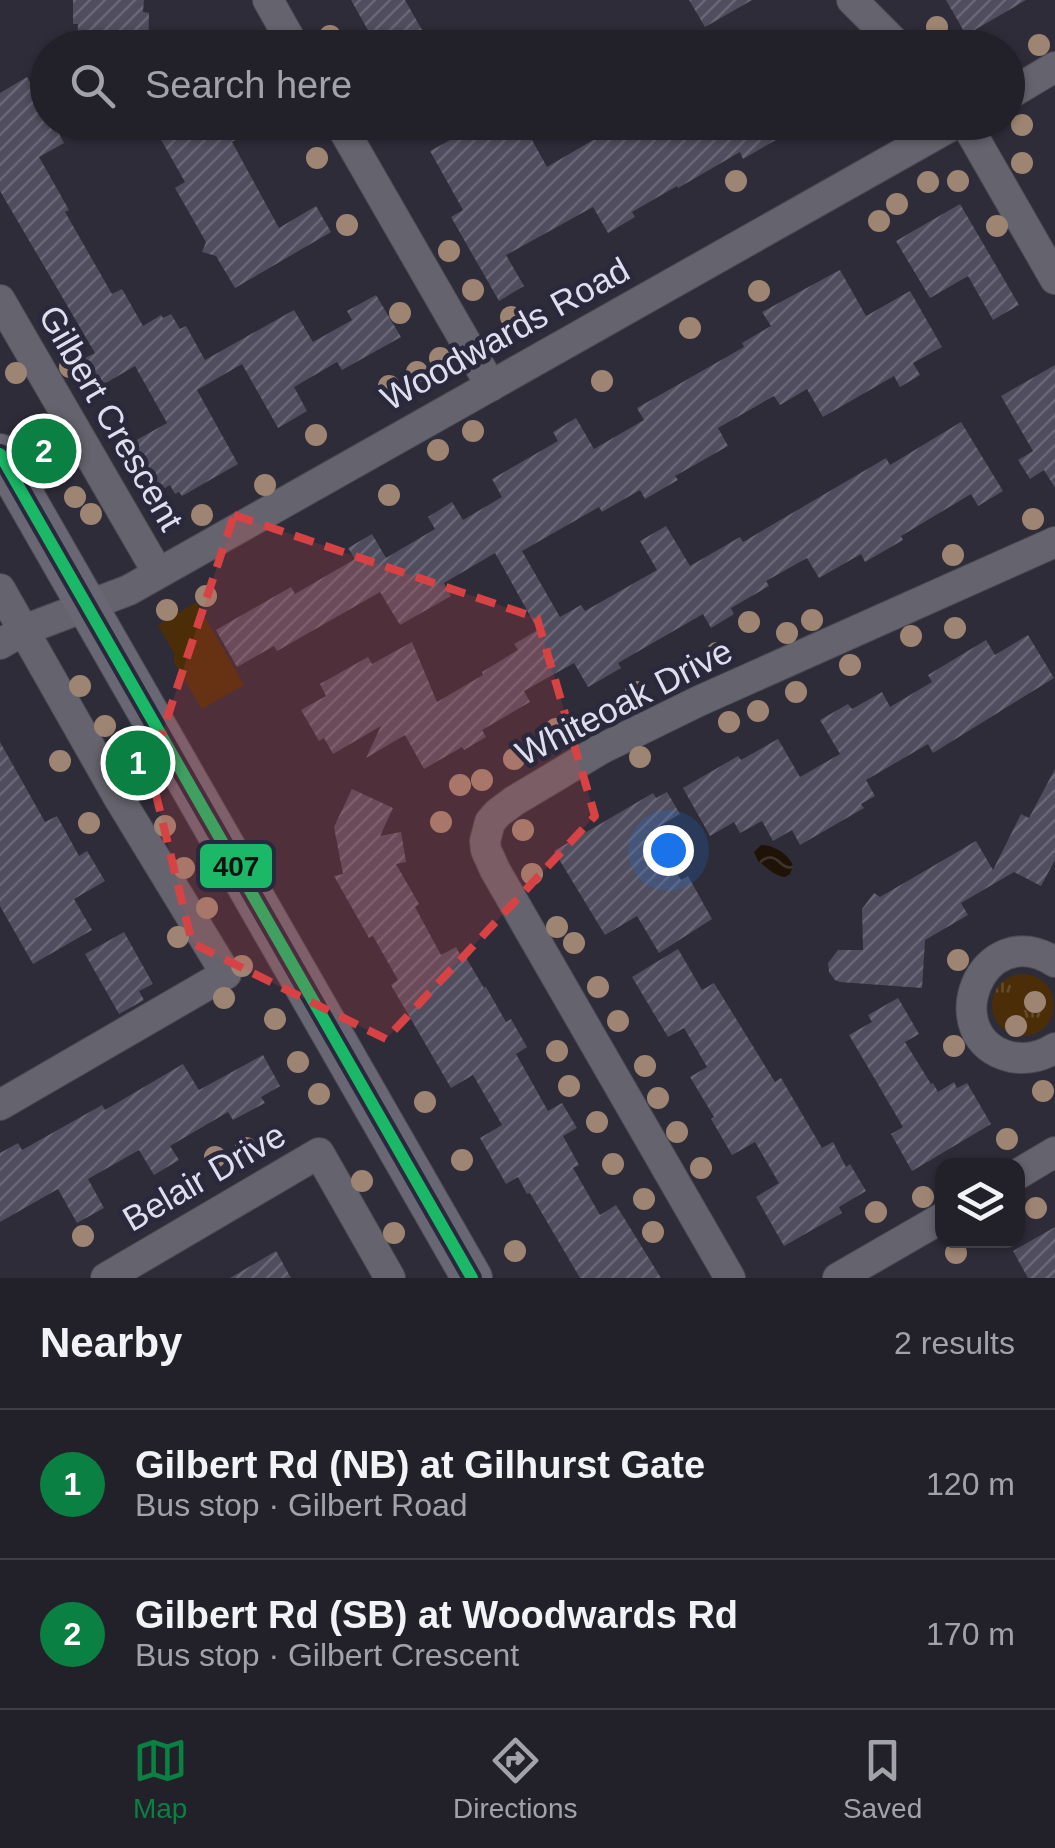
<!DOCTYPE html>
<html lang="en">
<head>
<meta charset="utf-8">
<style>
	:root { --surface:#22212a; --page:#2a2932; --text:#f1f3f6; --muted:#a2a3a8; --line:#3f3e47; --accent:#0b8043 }
	body { margin:0; font-family:Helvetica,sans-serif; background:var(--page); color:var(--text) }
	.controls { position:absolute; right:30px; bottom:30px; display:grid; overflow:hidden; border-radius:20px; box-shadow:0 2px 8px #0004 }
	.controls button { width:90px; height:90px; display:grid; place-items:center; padding:0; border:0; border-bottom:2px solid var(--line); background:var(--surface); color:var(--text); font:50px sans-serif }
	.you { position:absolute; left:668px; top:850px; width:35px; height:35px; margin:-25px; border:8px solid #fff; border-radius:50%; background:#1a73e8; box-shadow:0 0 0 15px #1a73e833 }
	.badge { display:grid; place-items:center; width:65px; height:65px; border-radius:50%; background:var(--accent); color:#fff; font-size:32px; font-weight:700 }
	.pin { position:absolute; translate:-50% -50%; border:5px solid #fff; box-shadow:0 2px 10px #0006 }
	.list { margin:0; padding:0; list-style:none }
	h2 { display:flex; justify-content:space-between; align-items:center; height:130px; margin:0; padding:0 40px; font-size:42px }
	h2 small { font-size:32px; font-weight:400; color:var(--muted) }
	.list li { display:grid; grid-template-columns:65px 1fr auto; gap:30px; align-items:center; box-sizing:border-box; height:150px; padding:0 40px; border-top:2px solid var(--line) }
	.list b { display:block; font-size:38px; white-space:nowrap }
	.list p { margin:0; font-size:32px; white-space:nowrap; color:var(--muted) }
	.list em { font-size:32px; font-style:normal; color:var(--muted) }
	.icon { flex:none; width:55px; height:55px; fill:none; stroke:currentColor; stroke-width:2; stroke-linecap:round; stroke-linejoin:round }
	.map { position:relative; flex:none; width:1055px; height:1278px; overflow:hidden }
	.search { position:absolute; background:var(--surface); box-shadow:0 2px 8px #0004; left:30px; right:30px; top:30px; height:110px; display:flex; align-items:center; gap:25px; box-sizing:border-box; padding:0 35px; border-radius:55px; color:var(--muted); font-size:38px }
	.sheet { height:430px; background:var(--surface) }
	nav { display:flex; justify-content:space-around; align-items:center; box-sizing:border-box; height:140px; border-top:2px solid var(--line); background:var(--surface); font-size:28px; color:var(--muted) }
	nav a { display:grid; justify-items:center; gap:5px }
	nav .on { color:var(--accent) }
	.map>svg:first-child { display:block }
	.grass { fill:url(#grass-tufts) }
	.garden { fill:#4b2d08 }
	.water { fill:url(#water-waves) }
	.building { fill:url(#building-hatch) }
	.lines { fill:none; stroke-linecap:round; stroke-linejoin:round }
	.minor-casing { stroke:#4b4a54; stroke-width:32 }
	.major-casing { stroke:#4b4a54; stroke-width:42 }
	.minor { stroke:#65646e; stroke-width:30 }
	.major { stroke:#686773; stroke-width:40 }
	.bus-1-casing { stroke:#2a283c; stroke-width:20 }
	.bus-1 { stroke:#1ab867; stroke-width:12 }
	.tree { fill:#9e8573 }
	.marked { fill:#d74345; fill-opacity:0.2; stroke:#d74345; stroke-width:8; stroke-dasharray:20 12; stroke-linejoin:round }
	.labels { text-anchor:middle; stroke-width:9; stroke-linejoin:round; paint-order:stroke }
	.street-label { font-size:35px; fill:#dfdeec; stroke:#2a283c }
	.line-badge { stroke:#2a283c; stroke-width:4 }
	.pale-badge-label { font-size:28px; text-anchor:middle; font-weight:bold; fill:#111 }
</style>
</head>
<body>
<div class="map">
<svg width="1055" height="1278" viewBox="0 0 1055 1278">
	<defs>
		<pattern id="grass-tufts" width="24" height="20" patternUnits="userSpaceOnUse" patternTransform="scale(2.5)"><rect width="24" height="20" fill="#4b2d08"/><path d="M3 7l-1-3M5 7V3M7 7l1-3M15 17l-1-3M17 17v-4M19 17l1-3" fill="none" stroke="#644b2c"/></pattern>
		<pattern id="water-waves" width="16" height="10" patternUnits="userSpaceOnUse" patternTransform="scale(2.5)"><rect width="16" height="10" fill="#1f1207"/><path d="M0 5q4-4 8 0t8 0" fill="none" stroke="#3f342b"/></pattern>
		<pattern id="building-hatch" width="6" height="6" patternUnits="userSpaceOnUse" patternTransform="scale(2.5)"><rect width="6" height="6" fill="#504d5e"/><path d="M-1 1l2-2M0 6l6-6M5 7l2-2" fill="none" stroke="#696675"/></pattern>
	</defs>
	<rect width="100%" height="100%" fill="#2e2c38"/>
	<circle class="grass" cx="1023" cy="1005" r="31"/>
	<path class="garden" d="M 196,602 L 244,685 L 202,709 L 173,661 L 175,655 L 158,625 Z"/>
	<path class="water" d="M 761,845 C 773,845 789,854 793,866 L 790,874 L 785,877 C 775,876 766,867 758,861 L 754,852 Z"/>
	<g class="building">
		<path d="M 73,0 L 144,0 L 143,12 L 149,13 L 148,48 L 77,48 L 78,24 L 73,24 Z"/>
		<path d="M 351,0 L 405,0 L 422,30 L 417,33 L 425,48 L 378,48 Z"/>
		<path d="M 689,0 L 752,0 L 705,27 Z"/>
		<path d="M 946,0 L 1026,0 L 966,35 Z"/>
		<path d="M 27,77 L 38,97 L 43,100 L 48,106 L 48,122 L 53,122 L 64,143 L 39,157 L 69,210 L 65,212 L 112,294 L 122,289 L 143,326 L 161,315 L 163,318 L 171,314 L 180,329 L 186,326 L 205,360 L 294,310 L 313,342 L 352,320 L 347,311 L 376,295 L 401,337 L 342,370 L 337,362 L 294,387 L 307,411 L 278,428 L 242,364 L 197,390 L 238,464 L 182,496 L 179,492 L 175,494 L 170,485 L 160,491 L 133,442 L 167,423 L 135,366 L 99,387 L 83,359 L 95,353 L 0,191 L 0,93 Z"/>
		<path d="M 151,122 L 266,122 L 232,142 L 279,228 L 316,206 L 331,232 L 235,288 L 216,256 L 202,252 L 206,242 L 175,188 L 185,182 Z"/>
		<path d="M 463,122 L 522,122 L 547,167 L 624,122 L 683,122 L 693,139 L 721,122 L 807,122 L 743,159 L 740,152 L 678,188 L 677,186 L 632,212 L 635,217 L 608,233 L 593,207 L 506,255 L 524,286 L 499,301 L 451,217 L 463,210 L 430,151 L 467,131 Z"/>
		<path d="M 960,204 L 1019,305 L 993,320 L 968,276 L 930,298 L 896,241 Z"/>
		<path d="M 840,270 L 866,316 L 910,291 L 942,347 L 913,363 L 920,375 L 900,387 L 894,376 L 823,417 L 807,389 L 780,405 L 774,396 L 718,428 L 728,446 L 675,476 L 678,480 L 645,499 L 640,490 L 602,512 L 599,507 L 522,551 L 560,617 L 581,605 L 585,611 L 657,570 L 640,541 L 666,526 L 690,566 L 740,537 L 743,542 L 886,458 L 890,465 L 961,422 L 1003,491 L 978,506 L 971,494 L 901,536 L 903,540 L 865,562 L 861,554 L 819,578 L 807,558 L 766,581 L 769,586 L 731,608 L 734,614 L 711,628 L 703,614 L 618,663 L 621,668 L 588,687 L 574,663 L 524,691 L 530,702 L 482,730 L 486,737 L 464,750 L 462,747 L 424,769 L 405,735 L 366,758 L 381,726 L 333,754 L 324,738 L 319,741 L 301,710 L 326,696 L 320,684 L 368,657 L 372,664 L 412,642 L 437,702 L 483,675 L 482,672 L 518,650 L 514,644 L 538,630 L 495,553 L 444,583 L 451,596 L 400,625 L 380,592 L 277,651 L 274,646 L 237,667 L 216,630 L 291,587 L 295,594 L 355,559 L 348,548 L 372,534 L 386,558 L 435,529 L 428,517 L 452,502 L 463,520 L 502,497 L 492,479 L 558,441 L 553,432 L 576,418 L 594,449 L 644,420 L 637,408 L 744,347 L 742,343 L 771,326 L 762,312 Z"/>
		<path d="M 1055,365 L 1055,488 L 1044,470 L 1030,479 L 1018,460 L 1033,451 L 1001,396 Z"/>
		<path d="M 1028,635 L 1054,678 L 933,753 L 928,744 L 866,780 L 875,796 L 861,804 L 864,808 L 800,845 L 792,830 L 773,841 L 762,821 L 740,833 L 734,822 L 710,836 L 683,788 L 738,756 L 741,760 L 778,739 L 800,777 L 840,754 L 820,720 L 848,704 L 852,709 L 882,692 L 890,707 L 932,682 L 928,675 L 986,640 L 995,655 Z"/>
		<path d="M 0,742 L 45,822 L 57,816 L 79,856 L 87,851 L 105,881 L 74,899 L 92,930 L 33,964 L 0,906 Z"/>
		<path d="M 1055,769 L 1055,860 L 1041,886 L 1014,872 L 961,903 L 968,915 L 925,940 L 922,988 L 840,982 L 835,980 L 829,972 L 828,963 L 838,950 L 863,950 L 862,909 L 874,893 L 880,897 L 976,841 L 993,870 L 1021,814 L 1029,818 Z"/>
		<path d="M 352,789 L 393,808 L 380,836 L 401,832 L 406,862 L 396,864 L 419,904 L 415,907 L 441,955 L 456,947 L 462,958 L 465,956 L 484,988 L 486,987 L 506,1022 L 511,1019 L 527,1047 L 516,1054 L 548,1111 L 562,1103 L 577,1128 L 563,1136 L 579,1165 L 573,1168 L 600,1215 L 616,1205 L 661,1278 L 580,1278 L 530,1193 L 527,1194 L 518,1177 L 506,1184 L 480,1138 L 502,1125 L 473,1075 L 451,1088 L 391,985 L 398,980 L 373,936 L 369,938 L 334,876 L 343,874 L 334,827 Z"/>
		<path d="M 667,792 L 680,814 L 651,831 L 681,880 L 688,876 L 712,919 L 659,953 L 637,916 L 605,935 L 554,851 L 653,793 L 656,798 Z"/>
		<path d="M 124,932 L 153,984 L 139,991 L 144,1000 L 119,1014 L 85,954 Z"/>
		<path d="M 678,949 L 702,990 L 714,983 L 775,1082 L 781,1078 L 822,1148 L 833,1142 L 846,1167 L 850,1164 L 866,1191 L 839,1207 L 842,1213 L 784,1246 L 756,1197 L 779,1183 L 755,1142 L 732,1155 L 711,1119 L 714,1117 L 690,1077 L 707,1067 L 684,1028 L 668,1037 L 632,977 Z"/>
		<path d="M 898,998 L 919,1034 L 905,1042 L 931,1084 L 933,1083 L 938,1092 L 954,1082 L 957,1088 L 967,1083 L 991,1124 L 912,1171 L 891,1134 L 903,1127 L 849,1035 L 872,1022 L 868,1015 Z"/>
		<path d="M 263,1055 L 280,1086 L 261,1097 L 265,1103 L 233,1120 L 228,1112 L 170,1146 L 179,1160 L 154,1175 L 139,1150 L 88,1179 L 104,1208 L 77,1223 L 58,1189 L 0,1222 L 0,1153 L 18,1143 L 22,1150 L 102,1105 L 105,1110 L 183,1064 L 199,1090 Z"/>
		<path d="M 1055,1227 L 1055,1278 L 1028,1278 L 1013,1251 Z"/>
		<path d="M 276,1251 L 291,1278 L 230,1278 Z"/>
	</g>
	<g class="lines">
		<defs>
			<g id="minor">
				<path d="M 268,0 L 295,48"/>
				<path d="M 852,0 L 900,48"/>
				<path d="M 1008,95 L 1055,67"/>
				<path d="M 339,122 L 491,386"/>
				<path d="M 965,122 L 1055,279"/>
				<path d="M 0,300 L 158,573"/>
				<path d="M 0,589 L 120,800 L 226,974 L 0,1105"/>
				<path d="M 0,644 L 24,630 L 129,590 L 958,122"/>
				<path d="M 1055,962 C 981,915 934,1038 1011,1057 C 1027,1060 1041,1057 1055,1048"/>
				<path d="M 1018,1174 L 1055,1152"/>
				<path d="M 106,1278 L 319,1153 L 390,1278"/>
				<path d="M 730,1278 L 495,870 L 486,850 L 485,841 L 490,822 L 498,813 L 514,801 L 601,749 L 699,701 L 1055,542"/>
				<path d="M 838,1278 L 942,1218"/>
			</g>
			<path id="major" d="M 0,454 L 472,1278"/>
		</defs>
		<use href="#minor" class="minor-casing"/>
		<use href="#major" class="major-casing"/>
		<use href="#minor" class="minor"/>
		<use href="#major" class="major"/>
		<defs>
			<path id="bus-1" d="M 0,454 L 472,1278"/>
		</defs>
		<use href="#bus-1" class="bus-1-casing"/>
		<use href="#bus-1" class="bus-1"/>
	</g>
	<g class="tree">
		<circle cx="937" cy="27" r="11"/>
		<circle cx="330" cy="36" r="11"/>
		<circle cx="1039" cy="45" r="11"/>
		<circle cx="1022" cy="125" r="11"/>
		<circle cx="317" cy="158" r="11"/>
		<circle cx="1022" cy="163" r="11"/>
		<circle cx="736" cy="181" r="11"/>
		<circle cx="958" cy="181" r="11"/>
		<circle cx="928" cy="182" r="11"/>
		<circle cx="897" cy="204" r="11"/>
		<circle cx="879" cy="221" r="11"/>
		<circle cx="347" cy="225" r="11"/>
		<circle cx="997" cy="226" r="11"/>
		<circle cx="449" cy="251" r="11"/>
		<circle cx="473" cy="290" r="11"/>
		<circle cx="759" cy="291" r="11"/>
		<circle cx="400" cy="313" r="11"/>
		<circle cx="511" cy="317" r="11"/>
		<circle cx="690" cy="328" r="11"/>
		<circle cx="440" cy="358" r="11"/>
		<circle cx="70" cy="367" r="11"/>
		<circle cx="417" cy="372" r="11"/>
		<circle cx="16" cy="373" r="11"/>
		<circle cx="602" cy="381" r="11"/>
		<circle cx="389" cy="386" r="11"/>
		<circle cx="473" cy="431" r="11"/>
		<circle cx="47" cy="433" r="11"/>
		<circle cx="316" cy="435" r="11"/>
		<circle cx="438" cy="450" r="11"/>
		<circle cx="68" cy="463" r="11"/>
		<circle cx="265" cy="485" r="11"/>
		<circle cx="389" cy="495" r="11"/>
		<circle cx="75" cy="497" r="11"/>
		<circle cx="91" cy="514" r="11"/>
		<circle cx="202" cy="515" r="11"/>
		<circle cx="1033" cy="519" r="11"/>
		<circle cx="953" cy="555" r="11"/>
		<circle cx="206" cy="596" r="11"/>
		<circle cx="167" cy="610" r="11"/>
		<circle cx="812" cy="620" r="11"/>
		<circle cx="749" cy="622" r="11"/>
		<circle cx="955" cy="628" r="11"/>
		<circle cx="787" cy="633" r="11"/>
		<circle cx="911" cy="636" r="11"/>
		<circle cx="717" cy="653" r="11"/>
		<circle cx="850" cy="665" r="11"/>
		<circle cx="80" cy="686" r="11"/>
		<circle cx="636" cy="692" r="11"/>
		<circle cx="796" cy="692" r="11"/>
		<circle cx="758" cy="711" r="11"/>
		<circle cx="729" cy="722" r="11"/>
		<circle cx="105" cy="726" r="11"/>
		<circle cx="556" cy="729" r="11"/>
		<circle cx="640" cy="757" r="11"/>
		<circle cx="514" cy="759" r="11"/>
		<circle cx="60" cy="761" r="11"/>
		<circle cx="134" cy="772" r="11"/>
		<circle cx="482" cy="780" r="11"/>
		<circle cx="460" cy="785" r="11"/>
		<circle cx="441" cy="822" r="11"/>
		<circle cx="89" cy="823" r="11"/>
		<circle cx="165" cy="826" r="11"/>
		<circle cx="523" cy="830" r="11"/>
		<circle cx="184" cy="868" r="11"/>
		<circle cx="532" cy="874" r="11"/>
		<circle cx="207" cy="908" r="11"/>
		<circle cx="557" cy="927" r="11"/>
		<circle cx="178" cy="937" r="11"/>
		<circle cx="574" cy="943" r="11"/>
		<circle cx="958" cy="960" r="11"/>
		<circle cx="242" cy="966" r="11"/>
		<circle cx="598" cy="987" r="11"/>
		<circle cx="224" cy="998" r="11"/>
		<circle cx="1035" cy="1002" r="11"/>
		<circle cx="275" cy="1019" r="11"/>
		<circle cx="618" cy="1021" r="11"/>
		<circle cx="1016" cy="1026" r="11"/>
		<circle cx="954" cy="1046" r="11"/>
		<circle cx="557" cy="1051" r="11"/>
		<circle cx="298" cy="1062" r="11"/>
		<circle cx="645" cy="1066" r="11"/>
		<circle cx="569" cy="1086" r="11"/>
		<circle cx="1043" cy="1091" r="11"/>
		<circle cx="319" cy="1094" r="11"/>
		<circle cx="658" cy="1098" r="11"/>
		<circle cx="425" cy="1102" r="11"/>
		<circle cx="597" cy="1122" r="11"/>
		<circle cx="677" cy="1132" r="11"/>
		<circle cx="1007" cy="1139" r="11"/>
		<circle cx="246" cy="1148" r="11"/>
		<circle cx="215" cy="1157" r="11"/>
		<circle cx="462" cy="1160" r="11"/>
		<circle cx="613" cy="1164" r="11"/>
		<circle cx="701" cy="1168" r="11"/>
		<circle cx="362" cy="1181" r="11"/>
		<circle cx="923" cy="1197" r="11"/>
		<circle cx="644" cy="1199" r="11"/>
		<circle cx="1036" cy="1208" r="11"/>
		<circle cx="876" cy="1212" r="11"/>
		<circle cx="653" cy="1232" r="11"/>
		<circle cx="394" cy="1233" r="11"/>
		<circle cx="83" cy="1236" r="11"/>
		<circle cx="515" cy="1251" r="11"/>
		<circle cx="956" cy="1253" r="11"/>
	</g>
	<path class="marked" d="M 234,515 L 537,618 L 595,816 L 386,1039 L 192,943 L 150,770 Z"/>
	<g class="labels">
		<g class="street-label">
			<text transform="translate(505 334) rotate(-29)" y="12">Woodwards Road</text>
			<text transform="translate(111 418) rotate(60)" y="12">Gilbert Crescent</text>
			<text transform="translate(624 702) rotate(-27)" y="12">Whiteoak Drive</text>
			<text transform="translate(204 1177) rotate(-30)" y="12">Belair Drive</text>
		</g>
	</g>
	<rect class="line-badge" x="198" y="842" width="76" height="48" rx="10" fill="#1ab867"/>
	<g class="pale-badge-label">
		<text x="236" y="876">407</text>
	</g>
</svg>
<div class="controls">
<button><svg class="icon" aria-label="layers" viewBox="0 0 24 24"><path d="M12 4l9 5-9 5-9-5zM3 14l9 5 9-5"/></svg></button>
</div>
<div class="you"></div>
<div class="pin badge" style="left:138px;top:763px">1</div>
<div class="pin badge" style="left:44px;top:451px">2</div>
<div class="search"><svg class="icon" aria-label="search" viewBox="0 0 24 24"><circle cx="10" cy="10" r="6"/><path d="M15 15l6 6"/></svg>Search here</div>
</div>
<section class="sheet">
<h2>Nearby<small>2 results</small></h2>
<ul class="list">
<li><span class="badge">1</span><div><b>Gilbert Rd (NB) at Gilhurst Gate</b><p>Bus stop · Gilbert Road</p></div><em>120 m</em></li>
<li><span class="badge">2</span><div><b>Gilbert Rd (SB) at Woodwards Rd</b><p>Bus stop · Gilbert Crescent</p></div><em>170 m</em></li>
</ul>
</section>
<nav>
<a class="on"><svg class="icon" aria-label="map" viewBox="0 0 24 24"><path d="M3 6l6-2 6 2 6-2v14l-6 2-6-2-6 2zM9 4v14M15 6v14"/></svg>Map</a>
<a><svg class="icon" aria-label="directions" viewBox="0 0 24 24"><path d="M12 3l9 9-9 9-9-9zM9 14v-3h6M13 9l2 2-2 2"/></svg>Directions</a>
<a><svg class="icon" aria-label="saved" viewBox="0 0 24 24"><path d="M7 4h10v16l-5-4-5 4z"/></svg>Saved</a>
</nav>
</body>
</html>
